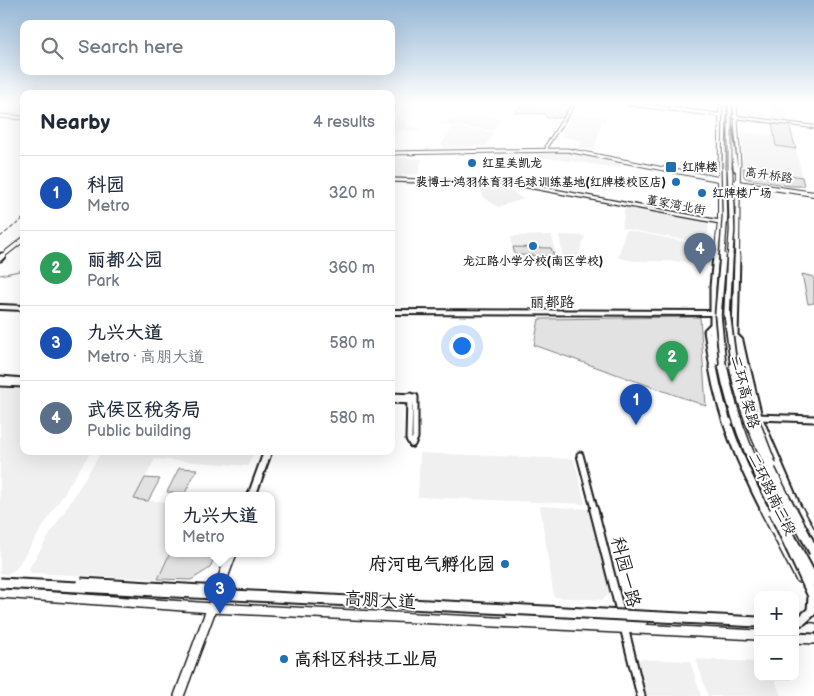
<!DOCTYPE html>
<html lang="en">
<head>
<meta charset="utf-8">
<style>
	:root { --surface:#fff; --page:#f2f2f3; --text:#1f2937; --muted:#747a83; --line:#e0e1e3; --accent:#1f6fb2 }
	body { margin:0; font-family:"Balsamiq Sans","LXGW WenKai TC",sans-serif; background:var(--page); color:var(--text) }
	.controls { position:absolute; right:15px; bottom:15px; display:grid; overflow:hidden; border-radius:10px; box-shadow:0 5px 20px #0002 }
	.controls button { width:45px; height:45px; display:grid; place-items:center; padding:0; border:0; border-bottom:1px solid var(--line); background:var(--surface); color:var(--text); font:25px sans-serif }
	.you { position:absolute; left:461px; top:345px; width:18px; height:18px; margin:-12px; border:4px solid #fff; border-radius:50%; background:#1a73e8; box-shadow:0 0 0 8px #1a73e833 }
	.badge { display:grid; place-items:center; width:32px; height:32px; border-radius:50%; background:var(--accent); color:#fff; font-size:16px; font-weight:700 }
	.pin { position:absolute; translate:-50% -41px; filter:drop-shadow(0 1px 2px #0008) }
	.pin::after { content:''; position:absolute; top:26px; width:18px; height:15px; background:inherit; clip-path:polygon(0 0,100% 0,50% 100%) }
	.popup { position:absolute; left:165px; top:492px; width:110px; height:65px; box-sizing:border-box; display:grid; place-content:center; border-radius:10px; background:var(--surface); filter:drop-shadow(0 1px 4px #0005); font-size:16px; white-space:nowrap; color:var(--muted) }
	.popup b { font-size:19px; color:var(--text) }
	.popup::after { content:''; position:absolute; left:50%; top:100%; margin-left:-10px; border:10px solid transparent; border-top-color:var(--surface) }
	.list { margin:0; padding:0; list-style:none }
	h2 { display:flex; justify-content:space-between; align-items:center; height:65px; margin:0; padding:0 20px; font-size:21px }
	h2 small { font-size:16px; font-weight:400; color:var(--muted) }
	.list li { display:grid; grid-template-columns:32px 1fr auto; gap:15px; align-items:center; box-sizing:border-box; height:75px; padding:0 20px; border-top:1px solid var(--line) }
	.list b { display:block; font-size:19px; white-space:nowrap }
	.list p { margin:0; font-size:16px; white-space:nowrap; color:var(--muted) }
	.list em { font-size:16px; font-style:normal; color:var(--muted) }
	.icon { flex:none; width:28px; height:28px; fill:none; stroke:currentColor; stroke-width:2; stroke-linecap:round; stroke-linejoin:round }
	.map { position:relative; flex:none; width:814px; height:696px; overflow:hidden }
	.search { position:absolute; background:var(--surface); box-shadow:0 5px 20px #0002; left:20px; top:20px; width:375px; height:55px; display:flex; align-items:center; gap:12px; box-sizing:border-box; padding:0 18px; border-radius:10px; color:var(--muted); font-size:19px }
	.panel { position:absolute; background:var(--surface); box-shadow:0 5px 20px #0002; left:20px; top:90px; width:375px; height:365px; border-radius:10px }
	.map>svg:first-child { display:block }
	.built { fill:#f0f0f0 }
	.green { fill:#e2e2e2; stroke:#7f7f7f }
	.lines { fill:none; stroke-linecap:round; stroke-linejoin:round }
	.stream { stroke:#7a7a7a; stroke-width:1 }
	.minor-far4-casing { stroke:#1c1c1c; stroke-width:4.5 }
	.minor-far3-casing { stroke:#1c1c1c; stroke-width:5.5 }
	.minor-far2-casing { stroke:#1c1c1c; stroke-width:8 }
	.minor-far1-casing { stroke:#1c1c1c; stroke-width:9 }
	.minor-casing { stroke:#1c1c1c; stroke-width:11 }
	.major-far4-casing { stroke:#1c1c1c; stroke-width:5 }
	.major-far3-casing { stroke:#1c1c1c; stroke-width:6 }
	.major-far2-casing { stroke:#1c1c1c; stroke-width:9 }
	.major-far1-casing { stroke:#1c1c1c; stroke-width:11 }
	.major-casing { stroke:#1c1c1c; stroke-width:12 }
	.highway-casing { stroke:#1c1c1c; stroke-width:4 }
	.minor-far4 { stroke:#fff; stroke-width:2.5 }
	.minor-far3 { stroke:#fff; stroke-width:3 }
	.minor-far2 { stroke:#fff; stroke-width:4 }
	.minor-far1 { stroke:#fff; stroke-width:5 }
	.minor { stroke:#fff; stroke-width:7 }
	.major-far4 { stroke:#fff; stroke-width:3 }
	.major-far3 { stroke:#fff; stroke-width:4 }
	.major-far2 { stroke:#fff; stroke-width:5 }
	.major-far1 { stroke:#fff; stroke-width:7 }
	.major { stroke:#fff; stroke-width:9 }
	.highway { fill:#fff; fill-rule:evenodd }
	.rail { stroke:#1c1c1c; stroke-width:1; stroke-dasharray:4.5 2; stroke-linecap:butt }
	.highway-bridge-far4-casing { stroke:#1c1c1c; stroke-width:5; stroke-linecap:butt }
	.highway-bridge-far3-casing { stroke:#1c1c1c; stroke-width:7; stroke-linecap:butt }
	.highway-bridge-far2-casing { stroke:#1c1c1c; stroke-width:9; stroke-linecap:butt }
	.highway-bridge-far1-casing { stroke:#1c1c1c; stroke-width:11; stroke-linecap:butt }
	.highway-bridge-casing { stroke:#1c1c1c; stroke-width:13; stroke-linecap:butt }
	.highway-bridge-far4 { stroke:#fff; stroke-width:3 }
	.highway-bridge-far3 { stroke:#fff; stroke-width:4.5 }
	.highway-bridge-far2 { stroke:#fff; stroke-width:5.5 }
	.highway-bridge-far1 { stroke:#fff; stroke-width:8 }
	.highway-bridge { stroke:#fff; stroke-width:9 }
	.poi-dot { fill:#1f6fb2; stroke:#fff; stroke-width:2 }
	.labels { text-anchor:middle; stroke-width:4; stroke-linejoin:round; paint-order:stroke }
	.far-poi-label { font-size:12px; font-weight:bold; fill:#1c1c1c; stroke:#fff; text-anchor:start }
	.far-street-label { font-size:12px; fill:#1c1c1c; stroke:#fff }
	.street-label { font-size:15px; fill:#1c1c1c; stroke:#fff }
	.near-poi-label { font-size:18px; font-weight:bold; fill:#1c1c1c; stroke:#fff; text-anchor:end }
	.near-street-label { font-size:18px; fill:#1c1c1c; stroke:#fff }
</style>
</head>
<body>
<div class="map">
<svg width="814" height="696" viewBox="0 0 814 696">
	<rect width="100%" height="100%" fill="#fff"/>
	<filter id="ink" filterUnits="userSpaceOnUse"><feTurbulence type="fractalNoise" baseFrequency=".02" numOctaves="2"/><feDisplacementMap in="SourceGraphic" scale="10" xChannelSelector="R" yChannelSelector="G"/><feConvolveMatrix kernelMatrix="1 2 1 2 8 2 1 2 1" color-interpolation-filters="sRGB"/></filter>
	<g filter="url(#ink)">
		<g class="built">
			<path d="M 771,104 L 786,107 L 788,122 L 738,115 L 737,107 L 772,115 Z"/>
			<path d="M 478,114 L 502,117 L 493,130 L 439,125 L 441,120 L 456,119 L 480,115 Z"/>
			<path d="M 572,115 L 606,117 L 607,121 L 602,122 L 594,150 L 577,148 L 582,141 L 561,136 Z"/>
			<path d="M 392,119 L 408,120 L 405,127 L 421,128 L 420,131 L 398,130 L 396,133 L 391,132 Z"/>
			<path d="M 452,128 L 493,132 L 487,146 L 445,148 L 441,145 Z"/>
			<path d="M 741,132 L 775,136 L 776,146 L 796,149 L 802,177 L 743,168 Z"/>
			<path d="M 521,153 L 568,153 L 622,162 L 620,168 L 519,154 Z"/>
			<path d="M 391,157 L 422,159 L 418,174 L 402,175 L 403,179 L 391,178 Z"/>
			<path d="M 481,184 L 500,184 L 523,199 L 498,207 L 483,197 Z"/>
			<path d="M 625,206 L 707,221 L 709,222 L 707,244 L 622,228 Z"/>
			<path d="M 626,230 L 707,246 L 706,262 L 635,261 L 618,258 Z"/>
			<path d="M 552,235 L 556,256 L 514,256 L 511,236 Z"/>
			<path d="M 559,235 L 585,236 L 577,259 L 563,258 Z"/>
			<path d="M 0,386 L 24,388 L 24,451 L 91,451 L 16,569 L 7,574 L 0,573 Z"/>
			<path d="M 102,451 L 254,451 L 248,466 L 155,459 L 134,499 L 169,502 L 170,553 L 158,579 L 30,573 L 29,568 Z"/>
			<path d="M 420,453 L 574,459 L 585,504 L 418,497 Z"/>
			<path d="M 540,506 L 590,509 L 610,593 L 602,600 L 554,597 Z"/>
			<path d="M 637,659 L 690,661 L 701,696 L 646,696 Z"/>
			<path d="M 696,659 L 758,662 L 758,677 L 774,677 L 781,696 L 708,696 Z"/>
		</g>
		<g class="green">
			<path d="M 522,104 L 572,104 L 563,118 L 547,118 L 545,114 L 514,112 Z"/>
			<path d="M 772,122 L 789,125 L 796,149 L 776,146 Z"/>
			<path d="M 743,168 L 802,177 L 804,186 L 791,186 L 748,179 L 744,177 Z"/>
			<path d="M 513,247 L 551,248 L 554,256 L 515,255 Z"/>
			<path d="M 802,274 L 814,277 L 814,303 L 808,304 Z"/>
			<path d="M 700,317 L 706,406 L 534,345 L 539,319 Z"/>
			<path d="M 179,468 L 197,469 L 185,493 L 167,492 Z"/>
			<path d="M 145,478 L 160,479 L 148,501 L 134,499 Z"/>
			<path d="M 170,553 L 216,553 L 210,568 L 191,580 L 158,579 Z"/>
		</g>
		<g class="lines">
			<path class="stream" d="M 0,275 L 24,270"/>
			<defs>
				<g id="minor-far4">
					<path d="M 391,112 L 395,104"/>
					<path d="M 736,117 L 814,127"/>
					<path d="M 547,149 L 547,145 L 574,104"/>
				</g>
				<path id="minor-far3" d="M 391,180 L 517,184 L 720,222"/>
				<g id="minor-far2">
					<path d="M 0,307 L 24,308"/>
					<path d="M 391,312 L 712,313"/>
				</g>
				<g id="minor-far1">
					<path d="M 0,379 L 24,381"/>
					<path d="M 0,383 L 24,384"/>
					<path d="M 391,396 L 415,397 L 415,438 L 412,444"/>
					<path d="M 410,396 L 409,439 L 412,444"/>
					<path d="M 391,400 L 412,401"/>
					<path d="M 757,417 L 814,419"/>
					<path d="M 727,422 L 750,418"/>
					<path d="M 580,455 L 595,512"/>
				</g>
				<g id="minor">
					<path d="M 594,510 L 621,615"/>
					<path d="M 624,627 L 641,696"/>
				</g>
				<g id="major-far4">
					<path d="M 629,104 L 736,117"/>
					<path d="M 735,104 L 739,164 L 738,172"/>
					<path d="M 0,116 L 24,118"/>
					<path d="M 391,153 L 567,150 L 679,172"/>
					<path d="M 720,172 L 721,104"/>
				</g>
				<g id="major-far3">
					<path d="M 672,170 L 738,183 L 814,194"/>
					<path d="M 1,257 L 24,239"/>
					<path d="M 716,257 L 720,222 L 720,170"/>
					<path d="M 737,257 L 738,170"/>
				</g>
				<g id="major-far2">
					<path d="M 737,256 L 735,336 L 740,341 L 746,368"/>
					<path d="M 0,258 L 2,256"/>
					<path d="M 713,368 L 707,331 L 713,325 L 713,287 L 716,256"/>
				</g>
				<g id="major-far1">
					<path d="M 713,367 C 722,419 742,465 766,512"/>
					<path d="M 746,367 L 758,417 L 799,512"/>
					<path d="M 252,495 L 268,451"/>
				</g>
				<g id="major">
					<path d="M 765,510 L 800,578"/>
					<path d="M 798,510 L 814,538"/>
					<path d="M 0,593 L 212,608 L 758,635"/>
					<path d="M 510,614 L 643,621"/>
					<path d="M 795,627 L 814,628"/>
					<path d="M 795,638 L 814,639"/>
					<path d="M 179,696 L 232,553"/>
				</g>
				<g id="highway">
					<path d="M 729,123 L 731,124 L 738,170 L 736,171 L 734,170 L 727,124 Z"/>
					<path d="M 713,323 L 716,325 L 716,342 L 720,363 L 717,365 L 714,363 L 710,342 L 710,325 Z"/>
					<path d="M 735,334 L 738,336 L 743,366 L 740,368 L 737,366 L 732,336 Z"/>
				</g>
			</defs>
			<use href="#minor-far4" class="minor-far4-casing"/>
			<use href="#minor-far3" class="minor-far3-casing"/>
			<use href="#minor-far2" class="minor-far2-casing"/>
			<use href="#minor-far1" class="minor-far1-casing"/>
			<use href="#minor" class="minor-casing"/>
			<use href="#major-far4" class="major-far4-casing"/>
			<use href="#major-far3" class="major-far3-casing"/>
			<use href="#major-far2" class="major-far2-casing"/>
			<use href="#major-far1" class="major-far1-casing"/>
			<use href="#major" class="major-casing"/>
			<use href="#highway" class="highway-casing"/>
			<use href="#minor-far4" class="minor-far4"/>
			<use href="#minor-far3" class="minor-far3"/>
			<use href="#minor-far2" class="minor-far2"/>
			<use href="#minor-far1" class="minor-far1"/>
			<use href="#minor" class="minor"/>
			<use href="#major-far4" class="major-far4"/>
			<use href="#major-far3" class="major-far3"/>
			<use href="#major-far2" class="major-far2"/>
			<use href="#major-far1" class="major-far1"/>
			<use href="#major" class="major"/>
			<use href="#highway" class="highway"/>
			<path class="rail" d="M 0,237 L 24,218"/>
			<defs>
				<g id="highway-bridge-far4">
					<path d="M 730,104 L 730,172"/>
					<path d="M 724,172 L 725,104"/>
				</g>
				<g id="highway-bridge-far3">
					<path d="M 730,170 L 732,230 L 730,257"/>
					<path d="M 722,257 L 725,216 L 724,170"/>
				</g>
				<g id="highway-bridge-far2">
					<path d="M 723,256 L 718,315 L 723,368"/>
					<path d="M 730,256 L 727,313 L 734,368"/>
					<path d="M 740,366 L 740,368"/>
				</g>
				<g id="highway-bridge-far1">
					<path d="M 723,367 C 733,418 753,466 777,512"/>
					<path d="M 734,367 C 743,418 769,466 793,512"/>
					<path d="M 740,367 L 745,395 L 772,465"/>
				</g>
				<g id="highway-bridge">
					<path d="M 776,510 L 814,581"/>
					<path d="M 792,510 L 814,552"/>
					<path d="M 774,512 L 813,596 L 812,611 L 802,620 L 795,622"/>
					<path d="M 0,583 L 758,622"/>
					<path d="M 81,583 L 219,591"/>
				</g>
			</defs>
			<use href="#highway-bridge-far4" class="highway-bridge-far4-casing"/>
			<use href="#highway-bridge-far3" class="highway-bridge-far3-casing"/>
			<use href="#highway-bridge-far2" class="highway-bridge-far2-casing"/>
			<use href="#highway-bridge-far1" class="highway-bridge-far1-casing"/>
			<use href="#highway-bridge" class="highway-bridge-casing"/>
			<use href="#highway-bridge-far4" class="highway-bridge-far4"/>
			<use href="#highway-bridge-far3" class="highway-bridge-far3"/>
			<use href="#highway-bridge-far2" class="highway-bridge-far2"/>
			<use href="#highway-bridge-far1" class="highway-bridge-far1"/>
			<use href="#highway-bridge" class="highway-bridge"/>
		</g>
	</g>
	<linearGradient id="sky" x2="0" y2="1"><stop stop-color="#95b6d5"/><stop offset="0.51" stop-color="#fff"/><stop offset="1" stop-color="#fff" stop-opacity="0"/></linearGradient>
	<rect width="814" height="202" fill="url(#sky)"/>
	<g class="poi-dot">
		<circle cx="472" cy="163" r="5"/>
		<rect x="665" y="161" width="12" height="12" rx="2.5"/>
		<circle cx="676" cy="182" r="5"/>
		<circle cx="702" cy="193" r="5"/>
		<circle cx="533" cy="246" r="5"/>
		<circle cx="505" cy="564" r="5"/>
		<circle cx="284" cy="659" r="5"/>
	</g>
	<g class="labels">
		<g class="far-poi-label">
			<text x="482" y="167">红星美凯龙</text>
			<text x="682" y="171">红牌楼</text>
			<text x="666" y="186" text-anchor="end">裴博士·鸿羽体育羽毛球训练基地(红牌楼校区店)</text>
			<text x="712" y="197">红牌楼广场</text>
			<text x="533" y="265" text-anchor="middle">龙江路小学分校(南区学校)</text>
		</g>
		<g class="far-street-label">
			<text transform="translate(769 175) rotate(8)" y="4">高升桥路</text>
			<text transform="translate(676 205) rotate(11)" y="4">董家湾北街</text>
		</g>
		<g class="street-label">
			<text x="552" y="307">丽都路</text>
			<text transform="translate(745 392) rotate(75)" y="5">二环高架路</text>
			<text transform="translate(772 494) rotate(64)" y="5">二环路南三段</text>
		</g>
		<g class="near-poi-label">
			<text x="495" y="570">府河电气孵化园</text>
			<text x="294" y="665" text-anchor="start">高科区科技工业局</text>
		</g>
		<g class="near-street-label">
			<text transform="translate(626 572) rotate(76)" y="6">科园一路</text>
			<text transform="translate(380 600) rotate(3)" y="6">高朋大道</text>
		</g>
	</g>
</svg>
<div class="controls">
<button>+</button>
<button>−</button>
</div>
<div class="you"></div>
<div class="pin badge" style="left:636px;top:425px;background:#1a4fb4">1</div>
<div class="pin badge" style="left:672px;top:382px;background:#2e9e5b">2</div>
<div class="pin badge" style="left:220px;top:614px;background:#1a4fb4">3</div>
<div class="popup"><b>九兴大道</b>Metro</div>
<div class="pin badge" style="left:700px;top:274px;background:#5c6f8a">4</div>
<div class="search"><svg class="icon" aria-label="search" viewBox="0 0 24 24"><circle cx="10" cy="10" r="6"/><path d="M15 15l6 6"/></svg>Search here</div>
<section class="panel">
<h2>Nearby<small>4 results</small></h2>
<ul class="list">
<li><span class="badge" style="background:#1a4fb4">1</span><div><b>科园</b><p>Metro</p></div><em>320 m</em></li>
<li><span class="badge" style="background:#2e9e5b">2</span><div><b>丽都公园</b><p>Park</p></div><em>360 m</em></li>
<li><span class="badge" style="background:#1a4fb4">3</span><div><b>九兴大道</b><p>Metro · 高朋大道</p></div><em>580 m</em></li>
<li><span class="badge" style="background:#5c6f8a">4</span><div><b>武侯区税务局</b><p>Public building</p></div><em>580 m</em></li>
</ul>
</section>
</div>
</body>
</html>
